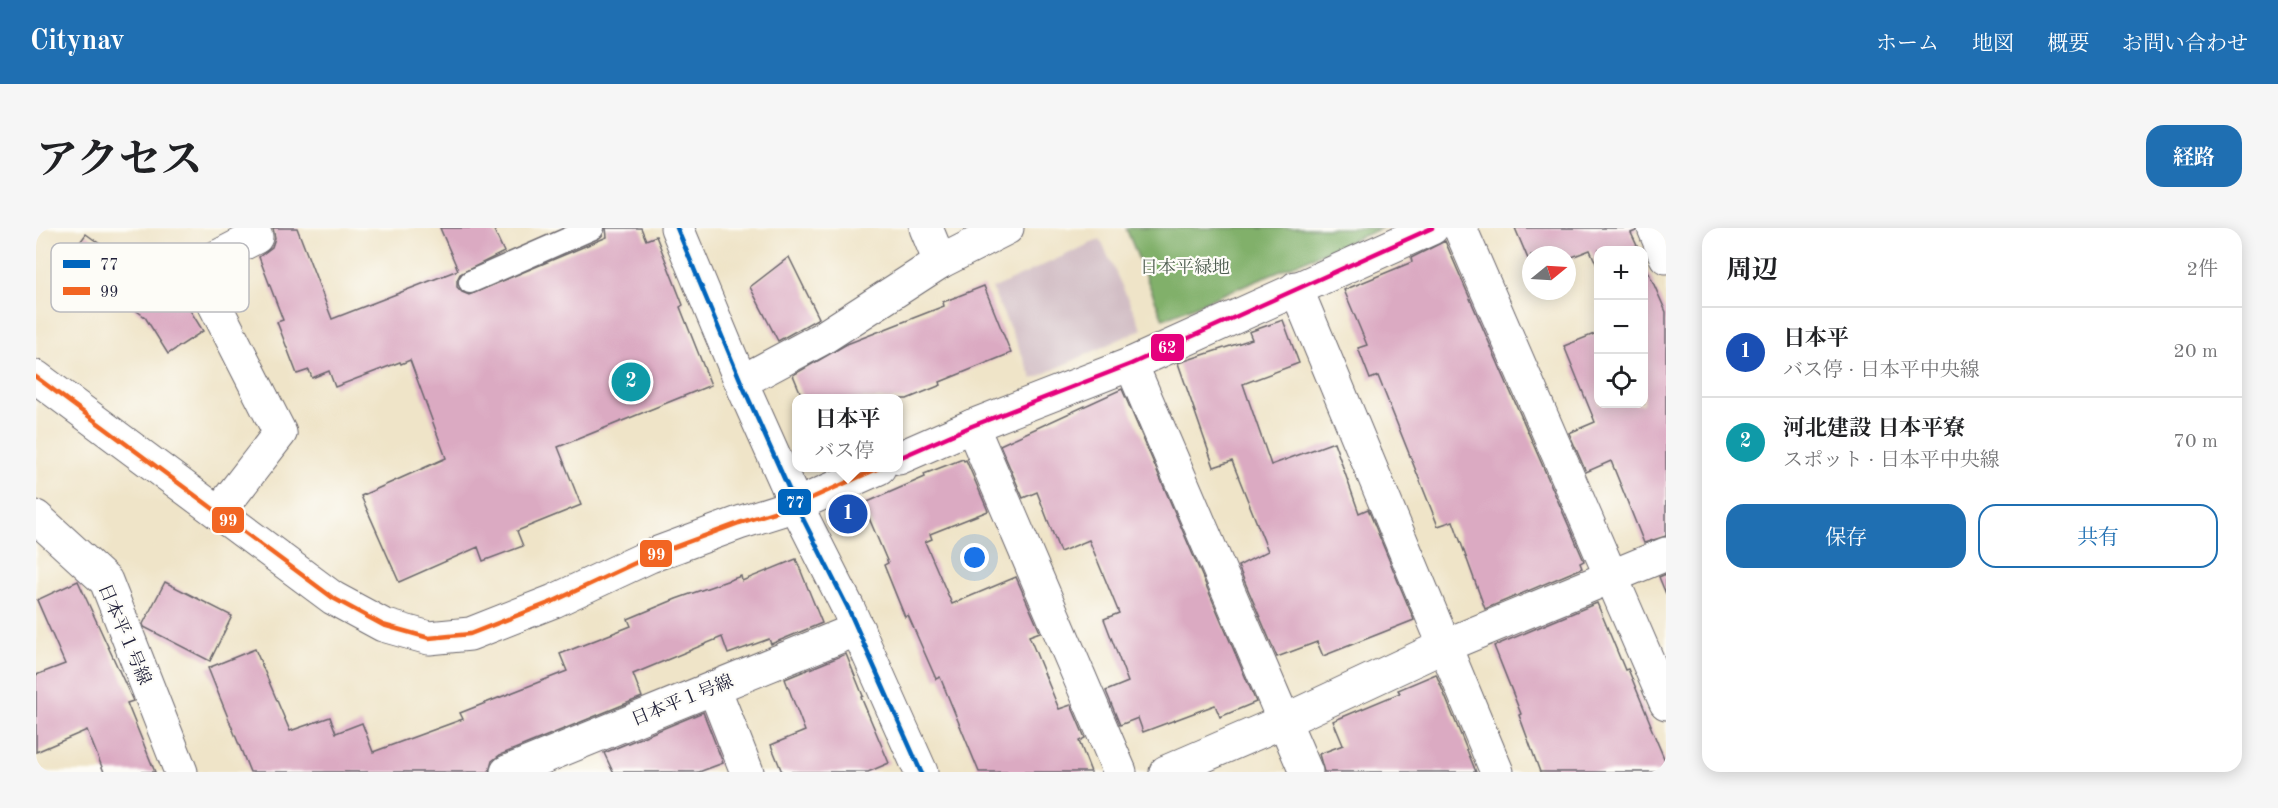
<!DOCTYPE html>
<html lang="ja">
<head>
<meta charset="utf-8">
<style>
	:root { --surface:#fff; --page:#f6f6f6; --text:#202124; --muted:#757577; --line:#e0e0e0; --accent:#1f6fb2 }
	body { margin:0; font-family:"Old Standard TT","Noto Serif JP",serif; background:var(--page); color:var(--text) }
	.controls { position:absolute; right:18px; top:18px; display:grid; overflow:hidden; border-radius:12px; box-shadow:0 3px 15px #0003 }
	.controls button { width:54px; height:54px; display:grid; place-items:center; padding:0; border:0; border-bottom:2px solid var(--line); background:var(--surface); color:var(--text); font:30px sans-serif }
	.compass { position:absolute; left:1486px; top:18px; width:54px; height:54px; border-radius:50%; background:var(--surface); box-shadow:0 3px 15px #0003; rotate:72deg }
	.you { position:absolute; left:939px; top:330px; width:21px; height:21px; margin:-15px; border:4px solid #fff; border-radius:50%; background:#1a73e8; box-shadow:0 0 0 9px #1a73e833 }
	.badge { display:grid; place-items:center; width:39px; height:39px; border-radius:50%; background:var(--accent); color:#fff; font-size:20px; font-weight:700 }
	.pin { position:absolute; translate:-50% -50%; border:3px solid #fff; box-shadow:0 2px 6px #0006 }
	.popup { position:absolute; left:756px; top:166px; width:111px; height:78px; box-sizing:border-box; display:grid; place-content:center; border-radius:12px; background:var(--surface); filter:drop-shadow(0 2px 4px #0005); font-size:20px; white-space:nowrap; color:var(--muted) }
	.popup b { font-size:22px; color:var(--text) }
	.popup::after { content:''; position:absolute; left:50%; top:100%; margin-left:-12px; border:12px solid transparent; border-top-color:var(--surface) }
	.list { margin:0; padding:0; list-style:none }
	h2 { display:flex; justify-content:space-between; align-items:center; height:78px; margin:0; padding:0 24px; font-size:26px }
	h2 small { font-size:20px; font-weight:400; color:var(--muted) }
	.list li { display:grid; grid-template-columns:39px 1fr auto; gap:18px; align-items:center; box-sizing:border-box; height:90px; padding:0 24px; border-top:2px solid var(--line) }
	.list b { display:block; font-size:22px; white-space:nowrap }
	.list p { margin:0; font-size:20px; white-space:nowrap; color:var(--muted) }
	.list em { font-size:20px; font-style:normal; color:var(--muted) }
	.actions { display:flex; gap:12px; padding:18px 24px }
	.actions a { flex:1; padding:14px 0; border:2px solid var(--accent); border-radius:18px; text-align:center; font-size:21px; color:var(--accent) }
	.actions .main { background:var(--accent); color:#fff }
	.icon { flex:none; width:33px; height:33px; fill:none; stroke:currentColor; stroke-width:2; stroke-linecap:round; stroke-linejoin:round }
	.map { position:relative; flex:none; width:1630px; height:544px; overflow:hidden; border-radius:18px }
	header { display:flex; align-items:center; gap:36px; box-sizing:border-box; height:84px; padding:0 30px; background:var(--accent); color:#fff }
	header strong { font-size:28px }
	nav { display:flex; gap:33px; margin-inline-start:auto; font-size:21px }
	.intro { display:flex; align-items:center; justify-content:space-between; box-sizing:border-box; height:144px; padding:0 36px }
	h1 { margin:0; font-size:42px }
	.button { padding:15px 27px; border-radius:18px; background:var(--accent); color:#fff; font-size:21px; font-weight:700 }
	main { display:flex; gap:36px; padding:0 36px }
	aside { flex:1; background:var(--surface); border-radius:18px; box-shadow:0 3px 15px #0003 }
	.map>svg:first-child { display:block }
	.industrial { fill:#d2bec5 }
	.forest { fill:#81b06a; stroke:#526952; stroke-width:1.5 }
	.building { fill:#dbaac2 }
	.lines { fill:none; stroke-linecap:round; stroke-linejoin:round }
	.lane-casing { stroke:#6a666c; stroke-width:25 }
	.street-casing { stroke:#6a666c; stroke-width:35 }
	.secondary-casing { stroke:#6a666c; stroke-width:35 }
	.lane { stroke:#fff; stroke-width:22 }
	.street { stroke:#fff; stroke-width:33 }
	.secondary { stroke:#fff; stroke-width:33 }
	.bus-1-casing { stroke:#fdfcf7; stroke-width:9 }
	.bus-2-casing { stroke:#fdfcf7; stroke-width:9 }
	.bus-3-casing { stroke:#fdfcf7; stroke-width:9 }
	.bus-1 { stroke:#0065bd; stroke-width:4.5 }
	.bus-2 { stroke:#f26522; stroke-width:4.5 }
	.bus-3 { stroke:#e5007d; stroke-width:4.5 }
	.labels { text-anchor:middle; stroke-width:4.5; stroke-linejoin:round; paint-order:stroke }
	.park-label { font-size:18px; fill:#4f5e51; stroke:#fdfcf7 }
	.street-label { font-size:18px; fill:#22223b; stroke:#fdfcf7 }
	.key { fill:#fdfcf7; stroke:#bbbbbf; stroke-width:1.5 }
	.key-label { font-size:16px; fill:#22223b }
	.line-badge { stroke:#fdfcf7; stroke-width:2 }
	.badge-label { font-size:16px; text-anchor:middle; font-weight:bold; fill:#fff }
</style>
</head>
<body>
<header>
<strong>Citynav</strong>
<nav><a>ホーム</a><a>地図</a><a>概要</a><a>お問い合わせ</a></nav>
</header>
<div class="intro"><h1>アクセス</h1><a class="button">経路</a></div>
<main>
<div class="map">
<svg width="1630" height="544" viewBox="0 0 1630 544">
	<rect width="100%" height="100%" fill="#fdfcf7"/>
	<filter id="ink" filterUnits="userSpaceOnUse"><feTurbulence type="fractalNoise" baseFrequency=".0167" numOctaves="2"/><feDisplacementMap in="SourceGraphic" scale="12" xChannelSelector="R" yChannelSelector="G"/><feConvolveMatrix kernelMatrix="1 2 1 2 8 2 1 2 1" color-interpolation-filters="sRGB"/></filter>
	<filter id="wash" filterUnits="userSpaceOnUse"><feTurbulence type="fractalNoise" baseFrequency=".008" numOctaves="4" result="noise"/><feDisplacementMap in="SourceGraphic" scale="24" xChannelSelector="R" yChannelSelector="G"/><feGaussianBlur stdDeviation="1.35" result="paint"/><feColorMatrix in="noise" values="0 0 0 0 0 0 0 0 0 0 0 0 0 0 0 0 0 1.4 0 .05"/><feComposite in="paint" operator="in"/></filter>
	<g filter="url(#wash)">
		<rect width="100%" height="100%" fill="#efe4c8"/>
		<path class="industrial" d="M 1064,11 L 1106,101 L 997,151 L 956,61 Z"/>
		<path class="forest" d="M 1090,0 L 1346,0 L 1127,91 Z"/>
		<g id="blocks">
			<g class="building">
				<path d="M 237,0 L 261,0 L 296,91 L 422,42 L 404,0 L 457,0 L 468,24 L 424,46 L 421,52 L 421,59 L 426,64 L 433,67 L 571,9 L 570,0 L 605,0 L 610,12 L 620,8 L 647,77 L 644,79 L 675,157 L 522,219 L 545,277 L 481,303 L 487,318 L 447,333 L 442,319 L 363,354 L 325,268 L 410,230 L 374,132 L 365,136 L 364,134 L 299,159 L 293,143 L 276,150 L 273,142 L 261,146 L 241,94 L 247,92 L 223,29 L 236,19 L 239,10 Z"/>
				<path d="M 1479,0 L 1600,0 L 1600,3 L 1595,5 L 1603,22 L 1563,22 L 1563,42 L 1554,22 L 1531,31 L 1531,27 L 1495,27 L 1495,38 Z"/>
				<path d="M 50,6 L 125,60 L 136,53 L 167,103 L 132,126 L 109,89 L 31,32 Z"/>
				<path d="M 1409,13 L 1548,333 L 1544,335 L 1546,340 L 1449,381 L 1417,293 L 1402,298 L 1342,148 L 1334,151 L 1322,120 L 1331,117 L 1308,62 L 1376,34 L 1375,30 Z"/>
				<path d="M 753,29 L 783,90 L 742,113 L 714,59 Z"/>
				<path d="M 1608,34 L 1630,84 L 1630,308 L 1608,315 L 1575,233 L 1550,244 L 1533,205 L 1559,194 L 1528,118 L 1563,104 L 1563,176 L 1608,176 Z"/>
				<path d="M 948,58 L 975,125 L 904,154 L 905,157 L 871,171 L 767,171 L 757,147 L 811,116 L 908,78 L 907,74 Z"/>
				<path d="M 1247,92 L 1263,135 L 1207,156 L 1235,237 L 1298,214 L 1323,285 L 1332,281 L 1378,392 L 1287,428 L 1281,414 L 1241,429 L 1202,338 L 1232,323 L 1196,233 L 1178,239 L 1142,135 L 1216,111 L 1213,104 Z"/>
				<path d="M 1086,161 L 1220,474 L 1184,489 L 1179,477 L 1107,504 L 1102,490 L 1084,497 L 1070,463 L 1092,454 L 1068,391 L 1083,385 L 1053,312 L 1024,324 L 1001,264 L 987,270 L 964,217 Z"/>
				<path d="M 927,231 L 928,233 L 930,232 L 952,283 L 894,306 L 896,311 L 889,314 L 916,376 L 980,349 L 1004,404 L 993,408 L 1023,481 L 1035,477 L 1049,510 L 1043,513 L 1055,544 L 943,544 L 904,449 L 900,451 L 872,387 L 869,389 L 848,337 L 852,335 L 827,276 L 889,249 L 888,246 Z"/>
				<path d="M 760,331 L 786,395 L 735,416 L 733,411 L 692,426 L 686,409 L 597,446 L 606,469 L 464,527 L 456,533 L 453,544 L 214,544 L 172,440 L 219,421 L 254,503 L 294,489 L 300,505 L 326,495 L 337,524 L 427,491 L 424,485 L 531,443 L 524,426 L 595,398 L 592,391 L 640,371 L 705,348 L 706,353 Z"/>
				<path d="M 1630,346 L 1630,366 L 1623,349 Z"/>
				<path d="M 42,353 L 97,473 L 91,475 L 119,544 L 68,544 L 51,502 L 0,524 L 0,447 L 29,436 L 1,372 Z"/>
				<path d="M 129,354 L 196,388 L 174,433 L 108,399 L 107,396 Z"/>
				<path d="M 1561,375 L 1589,442 L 1592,441 L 1615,497 L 1614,497 L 1630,535 L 1630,544 L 1504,544 L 1483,487 L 1485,486 L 1458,418 Z"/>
				<path d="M 810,426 L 827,468 L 825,469 L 853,535 L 832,544 L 746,544 L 735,517 L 769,503 L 749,451 Z"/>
				<path d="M 1400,446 L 1440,544 L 1288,544 L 1283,526 L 1307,517 L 1297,493 L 1364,465 L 1362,462 Z"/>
				<path d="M 667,484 L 687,535 L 663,544 L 577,544 L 568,525 Z"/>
			</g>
		</g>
	</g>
	<g filter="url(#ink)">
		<use href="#blocks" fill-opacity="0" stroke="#6a666c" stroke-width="1.5"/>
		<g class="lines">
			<defs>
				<path id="lane" d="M 434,54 L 557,0"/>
				<g id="street">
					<path d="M 641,0 L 705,154 L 760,277"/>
					<path d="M 890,0 L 904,34"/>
					<path d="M 1424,0 L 1630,475"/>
					<path d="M 1618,0 L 1630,29"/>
					<path d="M 1260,60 L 1461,544"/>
					<path d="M 1095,136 L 1270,544"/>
					<path d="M 705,154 L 785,111 L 904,34 L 971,0"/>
					<path d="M 936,198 L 1084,544"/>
					<path d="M 183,284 L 244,205 L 160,40 L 220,9 L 216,0"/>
					<path d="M 0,289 L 70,353 L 145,544"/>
					<path d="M 678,460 L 711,544"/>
					<path d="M 471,544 L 822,401"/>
					<path d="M 1130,544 L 1248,493 L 1408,418 L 1630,326"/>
				</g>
				<g id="secondary">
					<path d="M 0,149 L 297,370 L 347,397 L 393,410 L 434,406 L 518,373 L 614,328 L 703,295 L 760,277 L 843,240"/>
					<path d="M 863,230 L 936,198 L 1095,136 L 1396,0"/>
					<path d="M 760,277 L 812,380 L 885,544"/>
				</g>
			</defs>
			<use href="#lane" class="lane-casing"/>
			<use href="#street" class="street-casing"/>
			<use href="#secondary" class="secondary-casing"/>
			<use href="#lane" class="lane"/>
			<use href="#street" class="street"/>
			<use href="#secondary" class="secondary"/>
			<defs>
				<path id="bus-1" d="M 641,0 L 705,154 L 760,277 L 812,380 L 885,544"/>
				<path id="bus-2" d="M 0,149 L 297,370 L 347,397 L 393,410 L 434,406 L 518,373 L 614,328 L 703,295 L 760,277 L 843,240"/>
				<path id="bus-3" d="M 863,230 L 936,198 L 1095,136 L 1396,0"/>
			</defs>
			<use href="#bus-1" class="bus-1-casing"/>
			<use href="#bus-2" class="bus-2-casing"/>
			<use href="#bus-3" class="bus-3-casing"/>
			<use href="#bus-1" class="bus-1"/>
			<use href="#bus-2" class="bus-2"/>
			<use href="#bus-3" class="bus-3"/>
		</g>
	</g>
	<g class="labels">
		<g class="park-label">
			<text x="1149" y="45">日本平緑地</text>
		</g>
		<g class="street-label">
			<text transform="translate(89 406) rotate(67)" y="6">日本平１号線</text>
			<text transform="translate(646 472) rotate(-22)" y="6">日本平１号線</text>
		</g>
	</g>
	<rect x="15" y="15" width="198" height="69" rx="9" class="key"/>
	<rect x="27" y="32" width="27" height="8" fill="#0065bd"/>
	<rect x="27" y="59" width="27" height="8" fill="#f26522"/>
	<g class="key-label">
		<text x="64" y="42">77</text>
		<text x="64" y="69">99</text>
	</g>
	<g class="line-badge">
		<rect x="1114" y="105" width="35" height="29" rx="6" fill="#e5007d"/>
		<rect x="741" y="260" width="35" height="28" rx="6" fill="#0065bd"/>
		<rect x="175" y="278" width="34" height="28" rx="6" fill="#f26522"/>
		<rect x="603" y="311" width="34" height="29" rx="6" fill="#f26522"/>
	</g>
	<g class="badge-label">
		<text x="1131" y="125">62</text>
		<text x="759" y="280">77</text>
		<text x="192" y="298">99</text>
		<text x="620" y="332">99</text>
	</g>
</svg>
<div class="controls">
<button>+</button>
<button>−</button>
<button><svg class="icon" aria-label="locate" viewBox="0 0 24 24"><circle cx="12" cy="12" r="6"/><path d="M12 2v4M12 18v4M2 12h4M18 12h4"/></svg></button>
</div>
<svg class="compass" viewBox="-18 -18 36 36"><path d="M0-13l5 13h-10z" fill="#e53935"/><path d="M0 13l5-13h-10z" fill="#757577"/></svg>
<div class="you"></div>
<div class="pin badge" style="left:812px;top:286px;background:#1a4fb4">1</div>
<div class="popup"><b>日本平</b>バス停</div>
<div class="pin badge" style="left:595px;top:154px;background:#0f9aa8">2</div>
</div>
<aside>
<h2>周辺<small>2件</small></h2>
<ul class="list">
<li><span class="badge" style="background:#1a4fb4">1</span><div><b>日本平</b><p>バス停 · 日本平中央線</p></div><em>20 m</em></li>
<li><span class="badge" style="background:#0f9aa8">2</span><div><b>河北建設 日本平寮</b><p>スポット · 日本平中央線</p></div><em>70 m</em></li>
</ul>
<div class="actions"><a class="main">保存</a><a>共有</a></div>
</aside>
</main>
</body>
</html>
